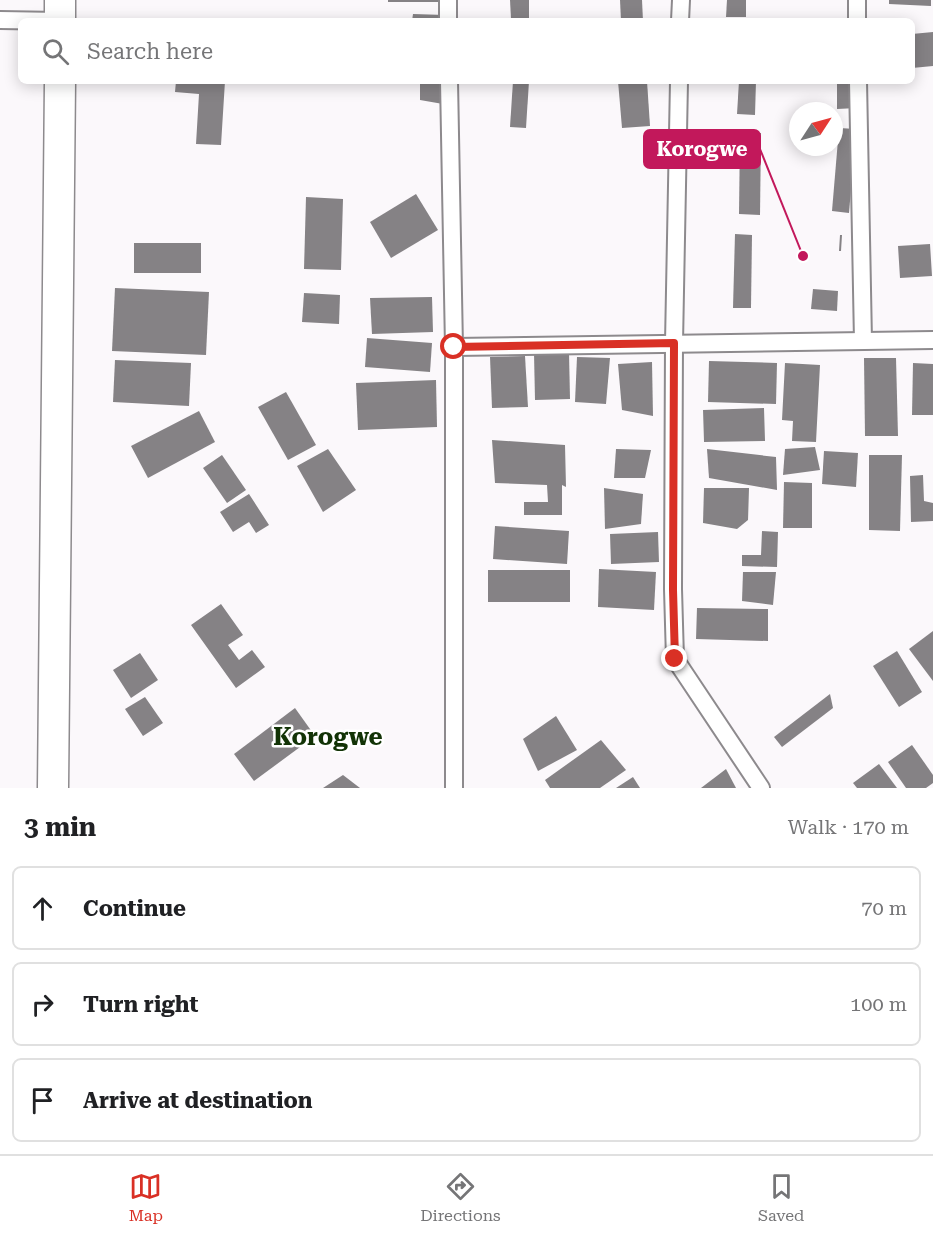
<!DOCTYPE html>
<html lang="en">
<head>
<meta charset="utf-8">
<style>
	:root { --surface:#fff; --page:#f2f2f2; --text:#202124; --muted:#757577; --line:#e0e0e0; --accent:#d93025 }
	body { margin:0; font-family:"Roboto Serif",serif; background:var(--page); color:var(--text) }
	.compass { position:absolute; left:789px; top:102px; width:54px; height:54px; border-radius:50%; background:var(--surface); box-shadow:0 3px 15px #0003; rotate:54deg }
	.stop { position:absolute; width:18px; height:18px; margin:-14px; border:4px solid #d93025; border-radius:50%; background:#fff }
	.stop.end { background:#d93025; border-color:#fff; box-shadow:0 2px 6px #0008 }
	.list { margin:0; padding:0; list-style:none }
	h2 { display:flex; justify-content:space-between; align-items:center; height:78px; margin:0; padding:0 24px; font-size:26px }
	h2 small { font-size:20px; font-weight:400; color:var(--muted) }
	.list li { display:grid; grid-template-columns:39px 1fr auto; gap:18px; align-items:center; box-sizing:border-box; height:84px; margin:0 12px 12px; padding:0 12px; border:2px solid var(--line); border-radius:9px }
	.list b { display:block; font-size:22px; white-space:nowrap }
	.list em { font-size:20px; font-style:normal; color:var(--muted) }
	.icon { flex:none; width:33px; height:33px; fill:none; stroke:currentColor; stroke-width:2; stroke-linecap:round; stroke-linejoin:round }
	.map { position:relative; flex:none; width:933px; height:788px; overflow:hidden }
	.search { position:absolute; background:var(--surface); box-shadow:0 3px 15px #0003; left:18px; right:18px; top:18px; height:66px; display:flex; align-items:center; gap:15px; box-sizing:border-box; padding:0 21px; border-radius:9px; color:var(--muted); font-size:22px }
	.sheet { height:366px; background:var(--surface) }
	nav { display:flex; justify-content:space-around; align-items:center; box-sizing:border-box; height:84px; border-top:2px solid var(--line); background:var(--surface); font-size:16px; color:var(--muted) }
	nav a { display:grid; justify-items:center; gap:3px }
	nav .on { color:var(--accent) }
	.map>svg:first-child { display:block }
	.building { fill:#858285 }
	.lines { fill:none; stroke-linecap:round; stroke-linejoin:round }
	.street-casing { stroke:#8d8a8d; stroke-width:20 }
	.highway-casing { stroke:#8d8a8d; stroke-width:33 }
	.street { stroke:#fff; stroke-width:16 }
	.highway { stroke:#fff; stroke-width:30 }
	.route { stroke:#d93025; stroke-width:8 }
	.labels { text-anchor:middle; stroke-width:5; stroke-linejoin:round; paint-order:stroke }
	.district-label { font-size:24px; font-weight:bold; fill:#123306; stroke:#fff }
	.leader { fill:none; stroke:#c2185b; stroke-width:2 }
	.callout-dot { fill:#c2185b; stroke:#fff; stroke-width:2 }
	.callout { fill:#c2185b; stroke:#c2185b; stroke-width:2 }
	.callout-label { font-size:20px; text-anchor:middle; font-weight:bold; fill:#fff }
</style>
</head>
<body>
<div class="map">
<svg width="933" height="788" viewBox="0 0 933 788">
	<rect width="100%" height="100%" fill="#fbf8fb"/>
	<g class="building">
		<rect x="388" y="0" width="53" height="2"/>
		<path d="M 510,0 L 529,0 L 529,18 L 511,19 Z"/>
		<path d="M 620,0 L 642,0 L 643,21 L 621,21 Z"/>
		<path d="M 727,0 L 746,0 L 746,17 L 726,17 Z"/>
		<path d="M 889,0 L 931,0 L 931,6 L 889,4 Z"/>
		<path d="M 413,14 L 445,15 L 445,21 L 412,21 Z"/>
		<path d="M 933,32 L 933,66 L 912,68 L 912,34 Z"/>
		<path d="M 176,81 L 225,81 L 221,145 L 196,144 L 199,94 L 175,92 Z"/>
		<path d="M 420,81 L 442,81 L 443,104 L 420,100 Z"/>
		<path d="M 513,81 L 529,81 L 526,128 L 510,127 Z"/>
		<path d="M 618,81 L 647,81 L 650,126 L 622,128 Z"/>
		<path d="M 739,81 L 756,81 L 755,115 L 737,114 Z"/>
		<path d="M 837,81 L 856,81 L 857,108 L 837,109 Z"/>
		<path d="M 839,128 L 856,129 L 849,213 L 832,211 Z"/>
		<path d="M 740,133 L 761,133 L 760,215 L 739,214 Z"/>
		<path d="M 416,194 L 438,230 L 391,258 L 370,222 Z"/>
		<path d="M 306,197 L 343,199 L 341,270 L 304,269 Z"/>
		<path d="M 735,234 L 752,235 L 751,308 L 733,308 Z"/>
		<path d="M 840,235 L 842,235 L 841,251 L 839,251 Z"/>
		<rect x="134" y="243" width="67" height="30"/>
		<path d="M 930,244 L 932,276 L 900,278 L 898,246 Z"/>
		<path d="M 115,288 L 209,292 L 206,355 L 112,351 Z"/>
		<path d="M 813,289 L 838,291 L 837,311 L 811,309 Z"/>
		<path d="M 304,293 L 340,295 L 339,324 L 302,322 Z"/>
		<path d="M 432,297 L 433,332 L 372,334 L 370,298 Z"/>
		<path d="M 367,338 L 432,343 L 430,372 L 365,367 Z"/>
		<path d="M 569,352 L 570,399 L 535,400 L 534,353 Z"/>
		<path d="M 525,356 L 528,407 L 492,408 L 490,357 Z"/>
		<path d="M 577,357 L 610,358 L 606,404 L 575,402 Z"/>
		<path d="M 864,358 L 896,358 L 898,436 L 865,436 Z"/>
		<path d="M 115,360 L 191,363 L 189,406 L 113,402 Z"/>
		<path d="M 709,361 L 777,363 L 776,404 L 708,402 Z"/>
		<path d="M 652,362 L 653,416 L 622,410 L 618,364 Z"/>
		<path d="M 785,363 L 820,365 L 816,442 L 792,441 L 793,421 L 782,420 Z"/>
		<path d="M 913,363 L 933,364 L 933,415 L 912,415 Z"/>
		<path d="M 436,380 L 437,427 L 358,430 L 356,383 Z"/>
		<path d="M 286,392 L 316,445 L 288,460 L 258,407 Z"/>
		<path d="M 764,408 L 765,441 L 704,442 L 703,410 Z"/>
		<path d="M 199,411 L 215,442 L 148,478 L 131,446 Z"/>
		<path d="M 492,440 L 565,445 L 566,487 L 562,485 L 562,515 L 524,515 L 524,502 L 548,502 L 547,485 L 495,483 Z"/>
		<path d="M 815,447 L 820,470 L 783,475 L 785,449 Z"/>
		<path d="M 328,449 L 356,490 L 323,512 L 297,466 Z"/>
		<path d="M 616,449 L 651,450 L 645,478 L 614,478 Z"/>
		<path d="M 707,449 L 776,457 L 777,490 L 709,478 Z"/>
		<path d="M 824,451 L 858,453 L 856,487 L 822,484 Z"/>
		<path d="M 222,455 L 246,490 L 227,503 L 203,468 Z"/>
		<path d="M 869,455 L 902,455 L 900,531 L 869,530 Z"/>
		<path d="M 923,475 L 924,501 L 933,503 L 933,521 L 911,522 L 910,476 Z"/>
		<path d="M 784,482 L 812,483 L 812,528 L 783,528 Z"/>
		<path d="M 604,488 L 643,494 L 641,524 L 605,529 Z"/>
		<path d="M 704,488 L 749,488 L 748,520 L 737,529 L 703,523 Z"/>
		<path d="M 249,494 L 269,525 L 256,533 L 249,522 L 233,532 L 220,512 Z"/>
		<path d="M 495,526 L 569,531 L 567,564 L 493,559 Z"/>
		<path d="M 762,531 L 778,532 L 777,567 L 742,566 L 742,555 L 761,555 Z"/>
		<path d="M 658,532 L 659,562 L 611,564 L 610,534 Z"/>
		<path d="M 599,569 L 656,572 L 654,610 L 598,607 Z"/>
		<rect x="488" y="570" width="82" height="32"/>
		<path d="M 743,572 L 776,572 L 773,605 L 742,601 Z"/>
		<path d="M 221,604 L 243,635 L 228,645 L 239,660 L 252,650 L 265,667 L 236,688 L 191,625 Z"/>
		<path d="M 697,608 L 768,609 L 768,641 L 696,639 Z"/>
		<path d="M 933,631 L 933,681 L 909,649 Z"/>
		<path d="M 897,651 L 922,692 L 899,707 L 873,666 Z"/>
		<path d="M 140,653 L 158,680 L 131,698 L 113,670 Z"/>
		<path d="M 830,694 L 833,708 L 782,747 L 774,737 Z"/>
		<path d="M 145,697 L 163,723 L 143,736 L 125,709 Z"/>
		<path d="M 295,708 L 315,736 L 254,781 L 234,754 Z"/>
		<path d="M 556,716 L 577,750 L 538,771 L 523,739 Z"/>
		<path d="M 601,740 L 626,770 L 600,788 L 550,788 L 545,780 Z"/>
		<path d="M 912,745 L 933,775 L 933,783 L 926,788 L 906,788 L 888,762 Z"/>
		<path d="M 879,764 L 897,788 L 857,788 L 853,783 Z"/>
		<path d="M 726,769 L 736,788 L 701,788 Z"/>
		<path d="M 343,775 L 360,788 L 323,788 Z"/>
		<path d="M 633,777 L 640,788 L 616,788 Z"/>
	</g>
	<g class="lines">
		<defs>
			<g id="street">
				<path d="M 448,0 L 448,21"/>
				<path d="M 857,0 L 857,21"/>
				<path d="M 0,20 L 60,21"/>
				<path d="M 680,21 L 681,0"/>
				<path d="M 449,81 L 454,347 L 454,788"/>
				<path d="M 679,81 L 674,343 L 673,589 L 675,659 L 761,788"/>
				<path d="M 858,81 L 863,341"/>
				<path d="M 454,347 L 933,340"/>
			</g>
			<g id="highway">
				<path d="M 60,0 L 60,21"/>
				<path d="M 53,788 L 60,81"/>
			</g>
		</defs>
		<use href="#street" class="street-casing"/>
		<use href="#highway" class="highway-casing"/>
		<use href="#street" class="street"/>
		<use href="#highway" class="highway"/>
	</g>
	<g class="lines">
		<path class="route" d="M 454,347 L 674,343 L 673,590 L 675,659"/>
	</g>
	<g class="labels">
		<g class="district-label">
			<text x="328" y="745">Korogwe</text>
		</g>
	</g>
	<path class="leader" d="M803 256L760 149"/>
	<circle class="callout-dot" cx="803" cy="256" r="6"/>
	<rect class="callout" x="644" y="130" width="116" height="38" rx="6"/>
	<g class="callout-label">
		<text x="702" y="156">Korogwe</text>
	</g>
</svg>
<svg class="compass" viewBox="-18 -18 36 36"><path d="M0-13l5 13h-10z" fill="#e53935"/><path d="M0 13l5-13h-10z" fill="#757577"/></svg>
<div class="stop" style="left:454px;top:347px"></div>
<div class="stop end" style="left:675px;top:659px"></div>
<div class="search"><svg class="icon" aria-label="search" viewBox="0 0 24 24"><circle cx="10" cy="10" r="6"/><path d="M15 15l6 6"/></svg>Search here</div>
</div>
<section class="sheet">
<h2>3 min<small>Walk · 170 m</small></h2>
<ul class="list">
<li><svg class="icon" aria-label="ahead" viewBox="0 0 24 24"><path d="M12 20V5M6 11l6-6 6 6"/></svg><div><b>Continue</b></div><em>70 m</em></li>
<li><svg class="icon" aria-label="right" viewBox="0 0 24 24"><path d="M7 20v-9h11M14 6l5 5-5 5"/></svg><div><b>Turn right</b></div><em>100 m</em></li>
<li><svg class="icon" aria-label="arrive" viewBox="0 0 24 24"><path d="M6 21V4h12l-3 4 3 4H6"/></svg><div><b>Arrive at destination</b></div></li>
</ul>
</section>
<nav>
<a class="on"><svg class="icon" aria-label="map" viewBox="0 0 24 24"><path d="M3 6l6-2 6 2 6-2v14l-6 2-6-2-6 2zM9 4v14M15 6v14"/></svg>Map</a>
<a><svg class="icon" aria-label="directions" viewBox="0 0 24 24"><path d="M12 3l9 9-9 9-9-9zM9 14v-3h6M13 9l2 2-2 2"/></svg>Directions</a>
<a><svg class="icon" aria-label="saved" viewBox="0 0 24 24"><path d="M7 4h10v16l-5-4-5 4z"/></svg>Saved</a>
</nav>
</body>
</html>
